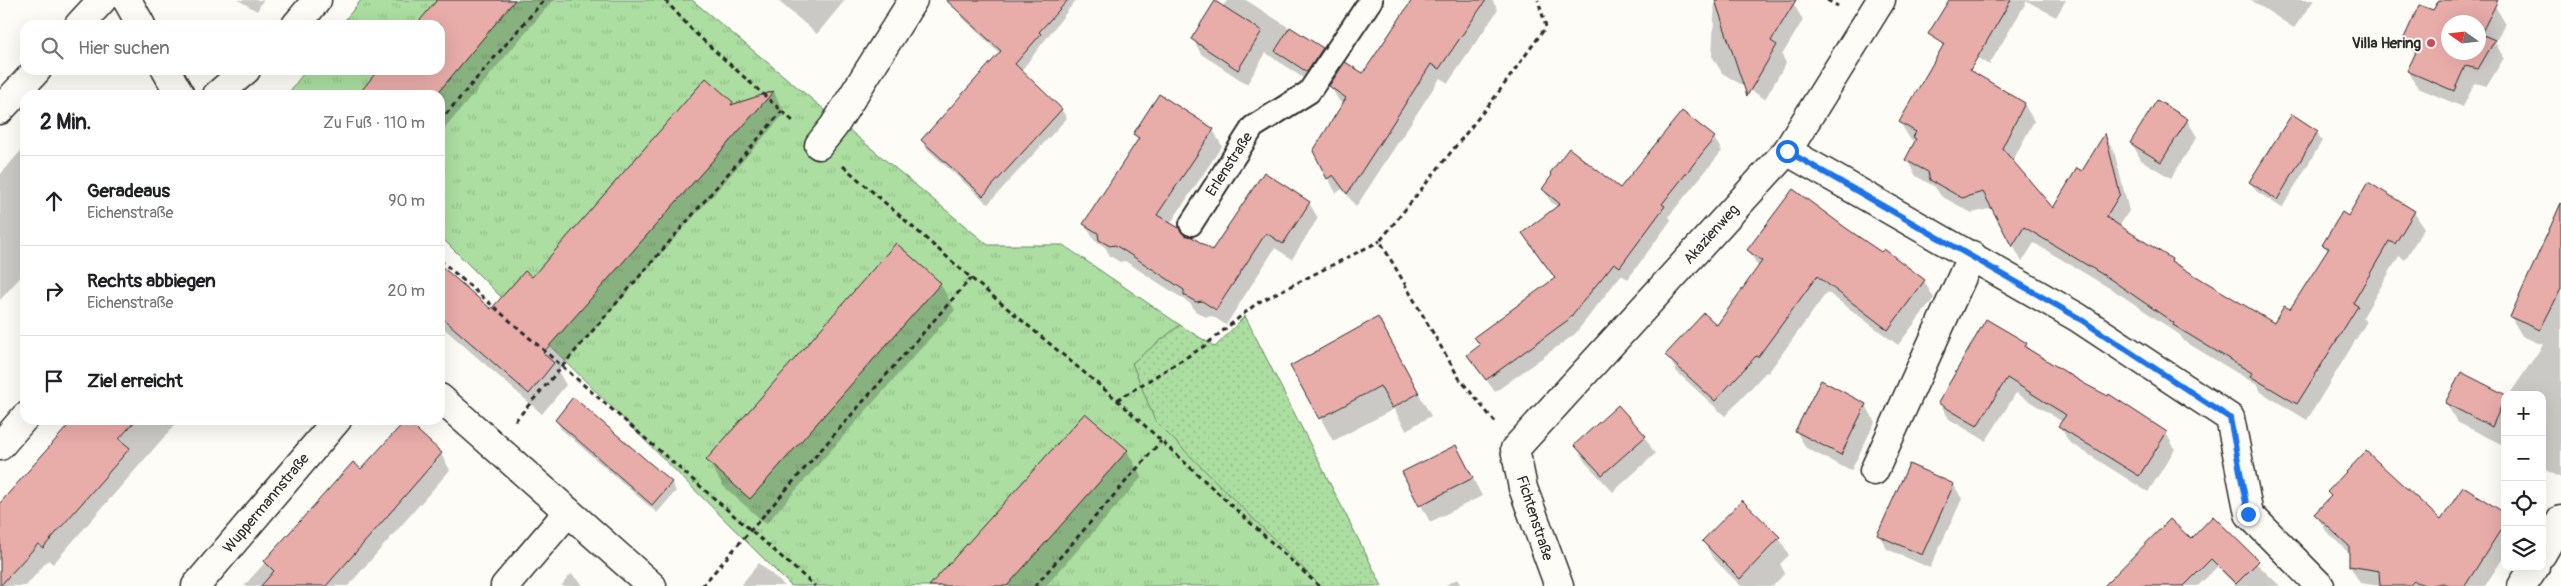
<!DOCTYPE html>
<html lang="de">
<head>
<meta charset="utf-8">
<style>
	:root { --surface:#fff; --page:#f6f6f6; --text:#202124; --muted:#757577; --line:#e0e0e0 }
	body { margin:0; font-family:Pangolin,sans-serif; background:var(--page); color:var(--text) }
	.controls { position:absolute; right:15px; bottom:15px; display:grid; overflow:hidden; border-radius:10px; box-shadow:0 5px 20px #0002 }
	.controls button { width:45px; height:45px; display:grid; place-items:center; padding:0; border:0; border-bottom:1px solid var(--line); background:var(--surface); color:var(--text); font:25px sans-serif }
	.compass { position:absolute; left:2441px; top:15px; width:45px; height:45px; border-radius:50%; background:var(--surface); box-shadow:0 5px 20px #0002; rotate:284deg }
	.stop { position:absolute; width:15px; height:15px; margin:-11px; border:4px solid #1a73e8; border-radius:50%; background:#fff }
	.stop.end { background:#1a73e8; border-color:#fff; box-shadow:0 1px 5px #0008 }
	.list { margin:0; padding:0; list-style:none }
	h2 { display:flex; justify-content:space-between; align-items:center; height:65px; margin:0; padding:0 20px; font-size:21px }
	h2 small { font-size:16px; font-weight:400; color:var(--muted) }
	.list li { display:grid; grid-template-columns:32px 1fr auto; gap:15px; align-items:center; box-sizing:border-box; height:90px; padding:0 20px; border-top:1px solid var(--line) }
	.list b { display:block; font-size:19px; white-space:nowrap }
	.list p { margin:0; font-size:16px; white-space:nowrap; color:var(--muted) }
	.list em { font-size:16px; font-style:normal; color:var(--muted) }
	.icon { flex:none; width:28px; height:28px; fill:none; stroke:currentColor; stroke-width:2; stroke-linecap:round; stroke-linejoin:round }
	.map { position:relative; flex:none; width:2561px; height:586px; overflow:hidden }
	.search { position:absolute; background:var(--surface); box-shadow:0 5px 20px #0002; left:20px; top:20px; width:425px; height:55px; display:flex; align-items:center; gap:12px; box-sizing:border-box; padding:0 18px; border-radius:15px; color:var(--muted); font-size:19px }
	.panel { position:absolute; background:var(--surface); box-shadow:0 5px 20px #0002; left:20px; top:90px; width:425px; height:335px; border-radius:15px }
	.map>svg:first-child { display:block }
	.grass { fill:url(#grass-tufts); stroke:#6b8466 }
	.park { fill:url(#park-dots); stroke:#6b8466 }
	.shadow { fill:#0003; fill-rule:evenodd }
	.building { fill:#e8aca9; stroke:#2b2b2b; fill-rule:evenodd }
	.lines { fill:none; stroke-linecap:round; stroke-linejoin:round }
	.lane-casing { stroke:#2b2b2b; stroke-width:26 }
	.street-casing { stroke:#2b2b2b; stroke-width:31 }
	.path { stroke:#2b2b2b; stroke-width:3; stroke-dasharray:5 4; stroke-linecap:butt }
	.lane { stroke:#fdfcf7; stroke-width:22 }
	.street { stroke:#fdfcf7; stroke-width:28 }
	.route { stroke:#1a73e8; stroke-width:6 }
	.poi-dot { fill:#d1495b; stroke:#fdfcf7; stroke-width:2 }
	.labels { text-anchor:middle; stroke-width:4; stroke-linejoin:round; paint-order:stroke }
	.poi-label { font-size:15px; font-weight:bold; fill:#2b2b2b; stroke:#fdfcf7; text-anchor:end }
	.street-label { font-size:15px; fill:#2b2b2b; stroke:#fdfcf7 }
</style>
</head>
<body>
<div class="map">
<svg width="2561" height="586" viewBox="0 0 2561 586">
	<defs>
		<pattern id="grass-tufts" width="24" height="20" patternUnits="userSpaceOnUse" patternTransform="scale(1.25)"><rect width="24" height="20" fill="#abdea0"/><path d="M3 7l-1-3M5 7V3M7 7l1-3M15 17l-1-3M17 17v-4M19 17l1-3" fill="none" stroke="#93bf8a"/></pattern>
		<pattern id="park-dots" width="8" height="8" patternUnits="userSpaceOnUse" patternTransform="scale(1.25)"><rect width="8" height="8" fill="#abdea0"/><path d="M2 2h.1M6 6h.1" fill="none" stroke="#93bf8a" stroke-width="1.8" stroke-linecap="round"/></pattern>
	</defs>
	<rect width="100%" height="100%" fill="#fdfcf7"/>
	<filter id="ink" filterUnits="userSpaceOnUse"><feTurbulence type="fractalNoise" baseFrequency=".02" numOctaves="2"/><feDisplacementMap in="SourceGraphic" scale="10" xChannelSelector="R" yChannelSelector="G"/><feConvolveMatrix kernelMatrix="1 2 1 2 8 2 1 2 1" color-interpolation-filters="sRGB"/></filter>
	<g filter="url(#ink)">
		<path class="grass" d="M 361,0 L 692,0 L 988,245 L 1063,245 L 1180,325 L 1132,364 L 1337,586 L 791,586 L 440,236 L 440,95 L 287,95 L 306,70 L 440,70 L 440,25 L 341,25 Z"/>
		<path class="park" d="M 1245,316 L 1382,586 L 1321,586 L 1155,421 L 1132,363 L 1180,325 L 1215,347 Z"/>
		<g class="shadow">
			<path d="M 238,0 L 263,0 L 257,11 Z"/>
			<path d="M 439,0 L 553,0 L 440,134 L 440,95 L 359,95 L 380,70 L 440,70 L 440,25 L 418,25 Z"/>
			<path d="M 777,0 L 845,0 L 817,34 Z"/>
			<path d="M 966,0 L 1076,0 L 1021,71 L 1061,109 L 1067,118 L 988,204 L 927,149 L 922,140 L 1000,54 L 963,18 L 958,9 Z"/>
			<path d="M 1228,0 L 1246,0 L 1322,49 L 1330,63 L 1315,86 L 1266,53 L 1247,84 L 1201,54 L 1193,39 Z"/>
			<path d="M 1412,0 L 1492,0 L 1498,10 L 1448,83 L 1440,78 L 1356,207 L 1343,189 L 1336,193 L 1328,178 L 1344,105 L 1339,101 L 1330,86 L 1363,75 Z"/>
			<path d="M 1715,0 L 1788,0 L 1793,3 L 1803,20 L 1782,55 L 1786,63 L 1765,99 L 1722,73 L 1712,56 Z"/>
			<path d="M 1950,0 L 2066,0 L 2056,17 L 2027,1 L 1989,65 L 1945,38 Z"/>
			<path d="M 2251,0 L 2314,0 L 2294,28 Z"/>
			<path d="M 2440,0 L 2478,0 L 2495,6 L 2505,23 L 2495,43 L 2504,58 L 2487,86 L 2475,83 L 2463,107 L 2418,88 L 2408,71 L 2415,55 L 2405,38 L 2434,11 ZM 2448,22 L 2478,22 L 2478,52 L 2448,52 Z"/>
			<path d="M 706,80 L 734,105 L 774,93 L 785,113 L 558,371 L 566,385 L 542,414 L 440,325 L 440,266 L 491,310 L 532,279 Z"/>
			<path d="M 2157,102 L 2187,120 L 2197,137 L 2171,178 L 2141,160 L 2132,143 Z"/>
			<path d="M 2024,104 L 2034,121 L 2012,162 L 2053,210 L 2082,173 L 2105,135 L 2114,151 L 2129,211 L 2119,227 L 2171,260 L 2174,264 L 2274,324 L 2291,311 L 2328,252 L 2324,245 L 2348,217 L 2414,212 L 2424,228 L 2405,260 L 2399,256 L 2363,317 L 2366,323 L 2307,420 L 2261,392 L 2257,385 L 2184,341 L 2180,335 L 2121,295 L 2034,243 L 2022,262 L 1993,208 L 1972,213 L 1941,196 L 1935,187 L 1916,176 L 1907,160 L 1916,142 L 1910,139 L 1900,122 Z"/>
			<path d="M 1682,112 L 1714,138 L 1722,151 L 1669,216 L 1671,220 L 1628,279 L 1621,275 L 1575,334 L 1495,392 L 1469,355 L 1555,279 L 1523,234 L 1557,207 L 1551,202 L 1543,189 L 1620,189 Z"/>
			<path d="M 1213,130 L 1222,146 L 1170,224 L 1183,236 L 1213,251 L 1309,203 L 1318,218 L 1292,259 L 1275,248 L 1226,325 L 1212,316 L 1206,317 L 1195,311 L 1191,304 L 1125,261 L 1120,262 L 1110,256 L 1105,247 L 1094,240 L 1085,224 L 1139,141 L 1135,135 Z"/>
			<path d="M 2317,132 L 2322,141 L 2282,208 L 2256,191 L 2251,182 Z"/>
			<path d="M 25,146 L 25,272 L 0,300 L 0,175 Z"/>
			<path d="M 2561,226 L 2561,478 L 2542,468 L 2542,395 L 2509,395 L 2543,345 L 2522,336 L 2511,317 Z"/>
			<path d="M 1749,251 L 1881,254 L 1884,251 L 1924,281 L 1934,298 L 1898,345 L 1827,292 L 1768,373 L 1766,372 L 1725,416 L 1677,372 L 1667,355 L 1717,327 L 1759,268 Z"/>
			<path d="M 940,283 L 955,310 L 766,524 L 723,486 L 708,460 Z"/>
			<path d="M 1391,342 L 1431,416 L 1406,430 L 1394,409 L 1333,441 L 1292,366 Z"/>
			<path d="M 2026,344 L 2031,352 L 2166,433 L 2175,449 L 2148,492 L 2069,442 L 2060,426 L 2063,422 L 2016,393 L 1986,441 L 1949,419 L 1940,403 Z"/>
			<path d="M 1821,382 L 1866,405 L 1875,422 L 1851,471 L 1806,448 L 1796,431 Z"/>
			<path d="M 2505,396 L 2505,446 L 2457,422 L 2446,403 Z"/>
			<path d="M 73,420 L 179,420 L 53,564 L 48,560 L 26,586 L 0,586 L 0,503 Z"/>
			<path d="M 556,420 L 671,482 L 676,491 L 657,513 L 561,429 Z"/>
			<path d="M 1645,437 L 1655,454 L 1613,492 L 1585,462 L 1576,446 Z"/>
			<path d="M 1127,451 L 1142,477 L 1046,586 L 932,586 Z"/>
			<path d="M 441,454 L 450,470 L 348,586 L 244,586 L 353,464 L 362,471 Z"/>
			<path d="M 1465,463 L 1482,496 L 1430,522 L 1404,473 Z"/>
			<path d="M 1954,485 L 1962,499 L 1930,568 L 1887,549 L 1879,535 Z"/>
			<path d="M 2329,493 L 2442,522 L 2505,514 L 2505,555 L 2485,586 L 2380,586 L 2360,583 L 2350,566 L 2350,554 L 2326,531 L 2316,514 L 2332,497 Z"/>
			<path d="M 1742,502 L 1779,538 L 1789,555 L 1780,564 L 1785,573 L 1773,586 L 1741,586 L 1713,558 L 1703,541 Z"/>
			<path d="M 2211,520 L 2280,586 L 2236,586 L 2217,567 L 2198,586 L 2106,586 L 2191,541 Z"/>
			<path d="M 759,563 L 785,586 L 740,586 Z"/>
			<path d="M 571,574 L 584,586 L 561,586 Z"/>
			<path d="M 1457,579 L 1461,586 L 1444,586 Z"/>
		</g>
		<g class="building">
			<path d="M 437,0 L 515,0 L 436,95 L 358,95 L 378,70 L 440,70 L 440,25 L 416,25 Z"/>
			<path d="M 946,0 L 1068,0 L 1039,32 L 1041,34 L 1015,64 L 1062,109 L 983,196 L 921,140 L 1001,51 Z"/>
			<path d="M 1412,0 L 1486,0 L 1439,69 L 1431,64 L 1347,194 L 1333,175 L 1327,179 L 1313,151 L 1346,98 L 1329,86 L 1345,62 L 1363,73 Z"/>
			<path d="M 1715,0 L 1796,0 L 1771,41 L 1777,45 L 1747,96 Z"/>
			<path d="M 1949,0 L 2011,0 L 1970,70 L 2025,103 L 2002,148 L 2053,208 L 2077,168 L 2082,171 L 2105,133 L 2120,194 L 2106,217 L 2172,259 L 2171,261 L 2274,323 L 2284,306 L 2290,309 L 2329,248 L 2322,245 L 2342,212 L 2348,216 L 2368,182 L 2415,211 L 2395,244 L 2389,241 L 2353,303 L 2358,306 L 2297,404 L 2250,376 L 2252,373 L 2173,325 L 2174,323 L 2110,279 L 2024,227 L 2012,247 L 1983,192 L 1962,198 L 1930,180 L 1928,172 L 1905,160 L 1916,139 L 1913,137 L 1916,132 L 1899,122 L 1944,44 L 1928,34 Z"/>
			<path d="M 2439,0 L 2498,0 L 2481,34 L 2495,40 L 2478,69 L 2465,66 L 2454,91 L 2407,71 L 2419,46 L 2404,38 L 2419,5 L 2433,10 ZM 2448,22 L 2478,22 L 2478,52 L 2448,52 Z"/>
			<path d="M 1215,1 L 1262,31 L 1238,70 L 1191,39 Z"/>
			<path d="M 1290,27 L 1323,48 L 1307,72 L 1275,51 Z"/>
			<path d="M 706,78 L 733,102 L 731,105 L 774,91 L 543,353 L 554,363 L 529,394 L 440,316 L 440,265 L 491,309 L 525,271 L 532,277 Z"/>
			<path d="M 1159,94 L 1214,129 L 1157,215 L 1179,228 L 1184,235 L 1192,237 L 1212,250 L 1264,172 L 1310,202 L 1283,244 L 1266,233 L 1216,310 L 1202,301 L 1196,302 L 1184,295 L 1184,290 L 1151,268 L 1115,245 L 1110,246 L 1099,240 L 1098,233 L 1083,224 L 1139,138 L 1133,134 Z"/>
			<path d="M 2157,100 L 2188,119 L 2161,162 L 2130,143 Z"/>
			<path d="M 1682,111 L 1715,137 L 1662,204 L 1665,206 L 1620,267 L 1614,263 L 1568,320 L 1486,380 L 1467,355 L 1480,345 L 1474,337 L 1555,278 L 1522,233 L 1560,204 L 1542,189 L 1552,175 L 1550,173 L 1569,148 L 1620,188 Z"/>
			<path d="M 2292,114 L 2318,131 L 2277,200 L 2249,182 Z"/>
			<path d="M 1793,189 L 1846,228 L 1881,252 L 1884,249 L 1925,280 L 1888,330 L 1817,276 L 1758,357 L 1756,356 L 1715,401 L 1665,355 L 1704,313 L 1717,325 L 1762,261 L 1747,250 Z"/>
			<path d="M 2561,203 L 2561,289 L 2540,330 L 2510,317 Z"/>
			<path d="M 896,243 L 941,283 L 750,499 L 706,460 Z"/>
			<path d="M 1378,317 L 1419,393 L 1392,408 L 1380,386 L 1319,419 L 1290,366 Z"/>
			<path d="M 1986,319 L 2027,343 L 2025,347 L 2085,384 L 2108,396 L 2109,394 L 2167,432 L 2139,476 L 2058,426 L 2066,415 L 2007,378 L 1977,426 L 1938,403 Z"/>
			<path d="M 2461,372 L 2506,395 L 2492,427 L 2445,403 Z"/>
			<path d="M 1821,380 L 1866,404 L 1841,455 L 1795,431 Z"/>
			<path d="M 573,397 L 672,482 L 652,505 L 555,420 Z"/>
			<path d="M 1618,405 L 1646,436 L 1602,475 L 1574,445 Z"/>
			<path d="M 1085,413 L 1128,450 L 1007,586 L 929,586 Z"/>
			<path d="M 73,420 L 136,420 L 119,439 L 130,448 L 43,548 L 38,544 L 0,586 L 0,503 Z"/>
			<path d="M 406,420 L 442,453 L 370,536 L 326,586 L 261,586 L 274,571 L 264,561 L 353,462 L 361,469 Z"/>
			<path d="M 1456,445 L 1473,478 L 1419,506 L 1402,472 Z"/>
			<path d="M 2366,451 L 2441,520 L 2463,487 L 2505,513 L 2505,523 L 2465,586 L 2449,586 L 2443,583 L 2427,586 L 2414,581 L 2409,586 L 2380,586 L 2379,571 L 2349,566 L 2349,546 L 2314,514 L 2331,496 L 2327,492 Z"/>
			<path d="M 1909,464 L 1954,484 L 1922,555 L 1877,535 Z"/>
			<path d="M 1742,500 L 1780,537 L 1740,579 L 1702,541 Z"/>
			<path d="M 2213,516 L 2259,561 L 2236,584 L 2211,559 L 2184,586 L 2104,586 L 2170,519 L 2191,539 Z"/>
		</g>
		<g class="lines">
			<defs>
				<path id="lane" d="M 1191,224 L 1253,127 L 1309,92 L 1371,0"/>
				<g id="street">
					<path d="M 127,0 L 141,25"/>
					<path d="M 79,25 L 102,0"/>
					<path d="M 296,25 L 317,0"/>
					<path d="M 166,70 L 180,95"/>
					<path d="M 217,95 L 246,70"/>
					<path d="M 0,110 L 37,70"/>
					<path d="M 819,145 L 834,126 L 913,0"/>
					<path d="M 1787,151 L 2077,317 L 2230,418 L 2249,514 L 2320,586"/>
					<path d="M 440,398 L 652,586"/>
					<path d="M 0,446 L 25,417"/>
					<path d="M 1874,471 L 1972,255"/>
					<path d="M 2542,554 L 2561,520"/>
					<path d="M 196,586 L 337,420"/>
					<path d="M 505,586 L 568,512"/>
					<path d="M 1559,586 L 1523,488 L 1515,449 L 1787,151 L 1881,0"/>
					<path d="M 2522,586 L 2535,567"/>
				</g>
			</defs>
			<use href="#lane" class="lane-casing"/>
			<use href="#street" class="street-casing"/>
			<g class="path">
				<path d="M 665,0 L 694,32 L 794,122"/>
				<path d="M 1827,0 L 1838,6"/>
				<path d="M 440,121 L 544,0"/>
				<path d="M 843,166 L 971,278 L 1117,400 L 1319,586"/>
				<path d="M 440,260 L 815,586"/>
				<path d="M 1117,400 L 1203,347 L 1257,303 L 1380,241"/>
				<path d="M 515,421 L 782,111"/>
				<path d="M 1495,422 L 1459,378 L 1380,241 L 1495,97 L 1546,27 L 1538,0"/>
				<path d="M 702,586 L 971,278"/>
				<path d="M 1035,586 L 1161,441"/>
			</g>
			<use href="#lane" class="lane"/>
			<use href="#street" class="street"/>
		</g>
	</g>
	<g class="lines" filter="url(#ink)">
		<path class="route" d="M 1787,151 L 2077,317 L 2230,418 L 2248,514"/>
	</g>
	<circle class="poi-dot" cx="2431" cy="43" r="5"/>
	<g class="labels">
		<g class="poi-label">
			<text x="2421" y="48">Villa Hering</text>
		</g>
		<g class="street-label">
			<text transform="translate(1229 164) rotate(-57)" y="5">Erlenstraße</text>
			<text transform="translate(1711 234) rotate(-48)" y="5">Akazienweg</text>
			<text transform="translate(266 503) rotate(-50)" y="5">Wuppermannstraße</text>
			<text transform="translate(1535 518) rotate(72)" y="5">Fichtenstraße</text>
		</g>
	</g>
</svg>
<div class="controls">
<button>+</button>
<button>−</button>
<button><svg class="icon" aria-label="locate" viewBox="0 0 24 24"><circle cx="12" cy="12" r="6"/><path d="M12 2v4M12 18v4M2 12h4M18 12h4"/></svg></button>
<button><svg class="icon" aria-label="layers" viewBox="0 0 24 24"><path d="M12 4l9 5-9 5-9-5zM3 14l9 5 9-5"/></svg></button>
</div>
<svg class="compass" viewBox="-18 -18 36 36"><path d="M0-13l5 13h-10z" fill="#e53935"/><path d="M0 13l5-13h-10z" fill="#757577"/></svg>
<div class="stop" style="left:1787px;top:151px"></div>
<div class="stop end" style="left:2248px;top:514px"></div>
<div class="search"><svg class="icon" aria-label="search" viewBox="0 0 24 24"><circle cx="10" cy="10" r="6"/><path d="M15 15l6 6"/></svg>Hier suchen</div>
<section class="panel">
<h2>2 Min.<small>Zu Fuß · 110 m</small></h2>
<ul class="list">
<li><svg class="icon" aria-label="ahead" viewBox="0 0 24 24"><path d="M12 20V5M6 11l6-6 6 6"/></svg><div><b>Geradeaus</b><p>Eichenstraße</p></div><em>90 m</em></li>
<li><svg class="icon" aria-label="right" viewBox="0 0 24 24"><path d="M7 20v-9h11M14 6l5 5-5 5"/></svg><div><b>Rechts abbiegen</b><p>Eichenstraße</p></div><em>20 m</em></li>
<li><svg class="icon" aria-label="arrive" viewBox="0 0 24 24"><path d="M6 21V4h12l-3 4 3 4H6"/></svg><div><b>Ziel erreicht</b></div></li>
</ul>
</section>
</div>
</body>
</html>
